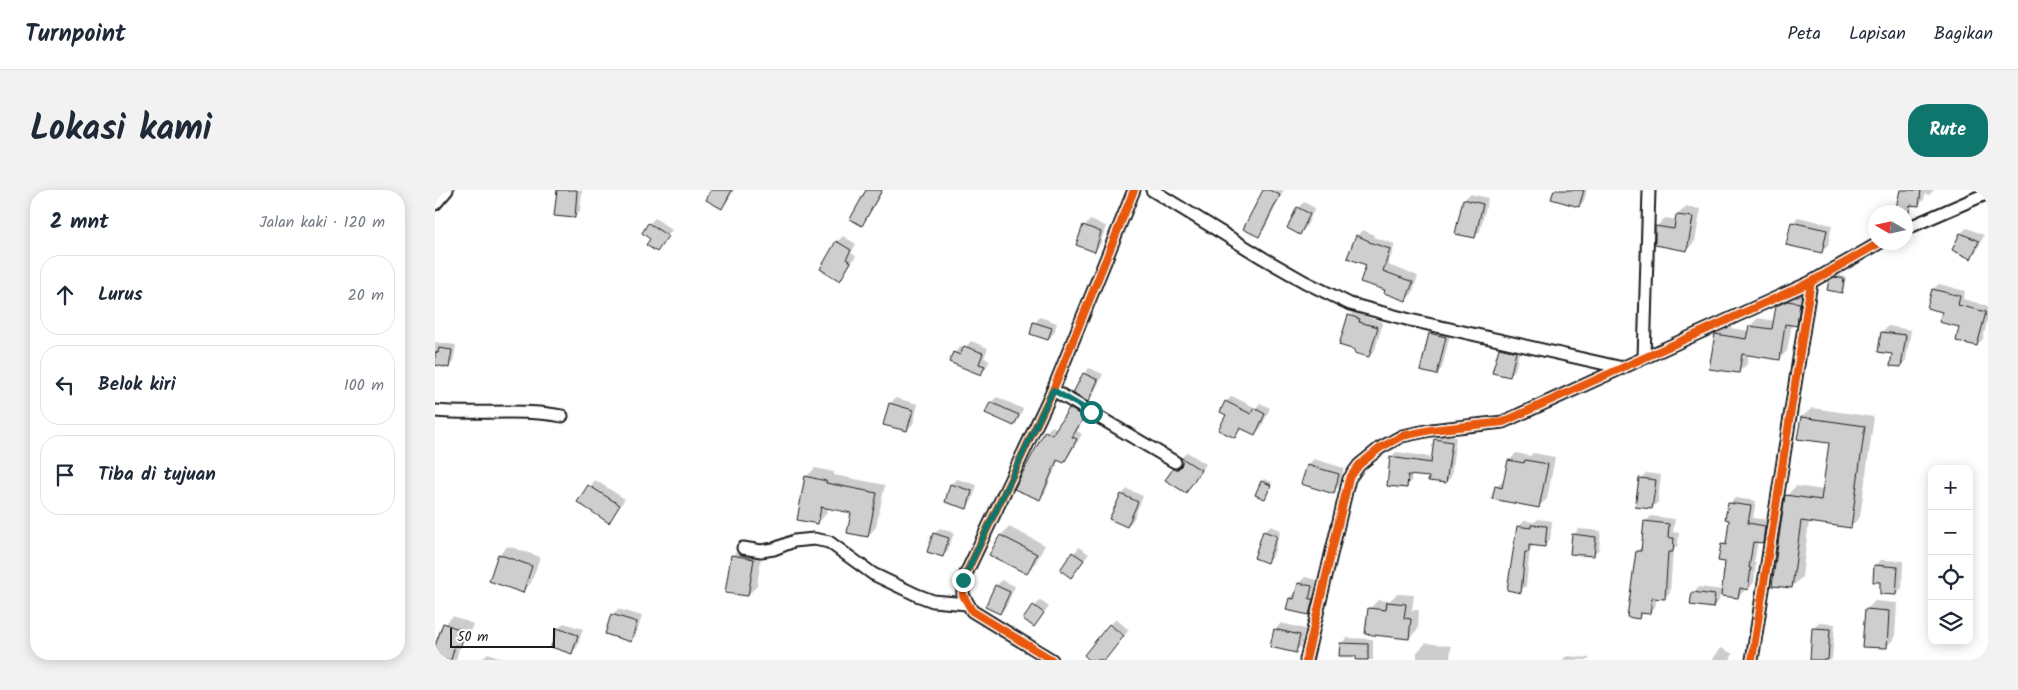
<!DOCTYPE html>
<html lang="id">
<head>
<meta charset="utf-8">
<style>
	:root { --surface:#fff; --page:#f2f2f3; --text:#1f2937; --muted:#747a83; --line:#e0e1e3; --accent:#0f766e }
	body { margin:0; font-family:Kalam,sans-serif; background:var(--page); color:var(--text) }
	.controls { position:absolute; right:15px; bottom:15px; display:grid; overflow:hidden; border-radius:10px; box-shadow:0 2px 12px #0003 }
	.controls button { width:45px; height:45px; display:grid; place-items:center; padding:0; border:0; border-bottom:1px solid var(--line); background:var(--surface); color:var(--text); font:25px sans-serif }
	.compass { position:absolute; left:1433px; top:15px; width:45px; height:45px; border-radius:50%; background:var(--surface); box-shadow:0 2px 12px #0003; rotate:279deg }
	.scale { position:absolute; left:15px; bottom:12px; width:105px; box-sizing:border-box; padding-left:5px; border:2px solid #1c1c1c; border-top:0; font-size:14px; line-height:18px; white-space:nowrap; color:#1c1c1c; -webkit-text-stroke:4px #fff; paint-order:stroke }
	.stop { position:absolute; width:15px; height:15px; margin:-11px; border:4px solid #0f766e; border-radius:50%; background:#fff }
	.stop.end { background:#0f766e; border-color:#fff; box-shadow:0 1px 5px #0008 }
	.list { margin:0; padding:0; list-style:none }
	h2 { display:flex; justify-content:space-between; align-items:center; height:65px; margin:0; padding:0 20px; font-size:21px }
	h2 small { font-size:16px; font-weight:400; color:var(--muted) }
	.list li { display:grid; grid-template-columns:32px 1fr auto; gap:15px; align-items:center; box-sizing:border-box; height:80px; margin:0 10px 10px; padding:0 10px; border:1px solid var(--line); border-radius:20px }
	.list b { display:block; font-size:19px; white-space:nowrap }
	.list em { font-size:16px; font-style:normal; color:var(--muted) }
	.icon { flex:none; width:28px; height:28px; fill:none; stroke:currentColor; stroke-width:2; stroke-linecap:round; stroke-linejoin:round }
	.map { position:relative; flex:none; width:1553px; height:470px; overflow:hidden; border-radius:20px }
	header { display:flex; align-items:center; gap:30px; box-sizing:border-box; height:70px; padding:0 25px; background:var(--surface); border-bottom:1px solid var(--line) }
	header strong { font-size:24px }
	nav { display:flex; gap:28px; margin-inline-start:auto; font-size:18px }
	.intro { display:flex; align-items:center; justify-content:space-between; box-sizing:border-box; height:120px; padding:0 30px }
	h1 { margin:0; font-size:35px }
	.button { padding:12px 22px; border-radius:20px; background:var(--accent); color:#fff; font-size:18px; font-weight:700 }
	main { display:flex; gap:30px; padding:0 30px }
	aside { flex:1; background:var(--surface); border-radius:20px; box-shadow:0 2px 12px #0003 }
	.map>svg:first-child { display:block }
	.shadow { fill:#0003 }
	.building { fill:#cecece; stroke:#1c1c1c }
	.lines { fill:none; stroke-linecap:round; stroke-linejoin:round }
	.street-casing { stroke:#1c1c1c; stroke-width:15 }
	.street { stroke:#fff; stroke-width:11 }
	.cycleway-casing { stroke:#fff; stroke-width:11 }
	.cycleway { stroke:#e8590c; stroke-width:8 }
	.route { stroke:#0f766e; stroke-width:6 }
</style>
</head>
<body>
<header>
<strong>Turnpoint</strong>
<nav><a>Peta</a><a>Lapisan</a><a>Bagikan</a></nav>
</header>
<div class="intro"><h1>Lokasi kami</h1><a class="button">Rute</a></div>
<main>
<aside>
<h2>2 mnt<small>Jalan kaki · 120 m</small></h2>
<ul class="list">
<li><svg class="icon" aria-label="ahead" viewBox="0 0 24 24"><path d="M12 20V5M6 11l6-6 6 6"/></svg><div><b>Lurus</b></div><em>20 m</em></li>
<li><svg class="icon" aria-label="left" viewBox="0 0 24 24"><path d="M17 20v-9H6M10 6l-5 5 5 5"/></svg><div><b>Belok kiri</b></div><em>100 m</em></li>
<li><svg class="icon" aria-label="arrive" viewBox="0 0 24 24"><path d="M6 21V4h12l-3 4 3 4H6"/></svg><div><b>Tiba di tujuan</b></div></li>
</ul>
</aside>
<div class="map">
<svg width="1553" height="470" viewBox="0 0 1553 470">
	<rect width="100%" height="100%" fill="#fff"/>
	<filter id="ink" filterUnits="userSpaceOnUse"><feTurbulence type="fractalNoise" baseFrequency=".02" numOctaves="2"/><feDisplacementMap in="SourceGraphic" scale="10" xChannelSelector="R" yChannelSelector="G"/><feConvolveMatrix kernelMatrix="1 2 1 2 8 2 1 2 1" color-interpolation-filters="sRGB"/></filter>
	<g filter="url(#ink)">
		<g class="shadow">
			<path d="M 123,0 L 147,0 L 145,21 L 139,26 Z"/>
			<path d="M 277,0 L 299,0 L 292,12 L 287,17 Z"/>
			<path d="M 433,0 L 448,0 L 432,28 L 426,34 Z"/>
			<path d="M 829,0 L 849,0 L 829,40 L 824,45 Z"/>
			<path d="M 1120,0 L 1152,0 L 1149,11 L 1144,16 Z"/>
			<path d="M 1465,0 L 1499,0 L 1494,5 L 1490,4 L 1489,10 L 1483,15 L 1479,14 L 1473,23 L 1461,21 Z"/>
			<path d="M 1035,4 L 1053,8 L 1045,41 L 1039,47 L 1029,10 Z"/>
			<path d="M 869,12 L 880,18 L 871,37 L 865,43 L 863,18 Z"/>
			<path d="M 1251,17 L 1266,19 L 1260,51 L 1252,60 L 1222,36 L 1230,28 L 1242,30 L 1242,25 Z"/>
			<path d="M 1363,27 L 1397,35 L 1393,56 L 1387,61 L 1357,33 Z"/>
			<path d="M 220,28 L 237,40 L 222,60 L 214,34 Z"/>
			<path d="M 655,30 L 671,36 L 665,55 L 659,61 L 650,36 Z"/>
			<path d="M 1532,38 L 1549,45 L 1542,61 L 1536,67 L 1526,43 Z"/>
			<path d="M 928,40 L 939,45 L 938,47 L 960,54 L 953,75 L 983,86 L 977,104 L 971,109 L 952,99 L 932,75 L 922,46 Z"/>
			<path d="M 408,46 L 421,54 L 416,63 L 421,66 L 410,83 L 404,89 L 402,52 Z"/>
			<path d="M 1403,85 L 1411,87 L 1409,99 L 1406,102 L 1398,88 Z"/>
			<path d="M 1504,94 L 1530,101 L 1528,109 L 1553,116 L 1553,127 L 1548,149 L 1542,155 L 1526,136 L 1508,121 L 1498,99 Z"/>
			<path d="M 1361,104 L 1372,106 L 1369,126 L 1361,134 L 1357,134 L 1352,161 L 1344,169 L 1313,164 L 1312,174 L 1304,182 L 1281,145 L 1289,137 L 1314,141 L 1315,136 L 1323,128 L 1340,131 L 1342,117 L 1350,109 Z"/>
			<path d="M 920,120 L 930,123 L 929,126 L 948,132 L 940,160 L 934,166 L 921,159 L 914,126 Z"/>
			<path d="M 605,127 L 622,133 L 619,143 L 613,149 L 600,133 Z"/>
			<path d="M 1453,136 L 1476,140 L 1471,170 L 1466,176 L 1447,142 Z"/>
			<path d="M 1001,138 L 1016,141 L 1007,178 L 1002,184 L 995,143 Z"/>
			<path d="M 536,151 L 553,158 L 549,168 L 555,170 L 551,178 L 546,184 L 519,163 L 525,157 L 529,159 Z"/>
			<path d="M 0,152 L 21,155 L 18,172 L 13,177 L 0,174 Z"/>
			<path d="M 1071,153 L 1086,156 L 1080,180 L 1074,186 L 1065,158 Z"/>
			<path d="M 654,178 L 668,184 L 658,205 L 653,210 L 649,184 Z"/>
			<path d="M 797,206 L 821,218 L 825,213 L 835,218 L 826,238 L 820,244 L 807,238 L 800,247 L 791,212 Z"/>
			<path d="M 562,207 L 588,219 L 584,229 L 578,235 L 552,222 L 556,212 Z"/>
			<path d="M 460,208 L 483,214 L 478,234 L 472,240 L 455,214 Z"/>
			<path d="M 641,214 L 654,221 L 642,241 L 647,244 L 634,266 L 629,272 L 624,269 L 610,303 L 604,309 L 581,299 L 611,242 L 617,236 L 622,239 Z"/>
			<path d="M 1377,218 L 1439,227 L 1425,327 L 1415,337 L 1374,331 L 1367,387 L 1357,397 L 1351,306 L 1361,296 L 1388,300 L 1395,252 L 1367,227 Z"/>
			<path d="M 1005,244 L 1021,247 L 1016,287 L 1011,292 L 995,286 L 977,284 L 976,292 L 971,297 L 956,268 L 961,262 L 998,267 L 1000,250 Z"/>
			<path d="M 752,262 L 771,274 L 751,302 L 739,280 L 745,274 L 748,274 L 747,267 Z"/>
			<path d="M 1081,263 L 1095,266 L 1098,263 L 1120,267 L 1112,309 L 1104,316 L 1061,297 L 1070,290 L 1074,271 Z"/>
			<path d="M 879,269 L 909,278 L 904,296 L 898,302 L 868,294 L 873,275 Z"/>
			<path d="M 380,278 L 399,282 L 399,285 L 450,295 L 441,337 L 433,346 L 417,322 L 393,317 L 391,324 L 383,333 L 371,287 Z"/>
			<path d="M 1211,283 L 1226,285 L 1223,312 L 1217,318 L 1205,289 Z"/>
			<path d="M 522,289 L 542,295 L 537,311 L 531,317 L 516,294 Z"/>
			<path d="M 829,289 L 837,292 L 829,308 L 827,292 Z"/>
			<path d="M 160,290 L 190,309 L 174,331 L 144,312 Z"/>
			<path d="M 692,299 L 708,306 L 698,330 L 692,336 L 687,305 Z"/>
			<path d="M 1300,308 L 1321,311 L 1318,328 L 1335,330 L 1333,346 L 1327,352 L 1323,351 L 1319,373 L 1321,373 L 1319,393 L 1313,398 L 1309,398 L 1309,401 L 1303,407 L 1285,405 L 1284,411 L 1278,417 L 1258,403 L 1264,397 L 1288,400 L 1291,371 L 1288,354 L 1293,349 L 1296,329 L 1294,314 Z"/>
			<path d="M 1216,326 L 1240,329 L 1238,342 L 1244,343 L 1243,355 L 1238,361 L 1235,402 L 1229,408 L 1222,407 L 1220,417 L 1214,423 L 1210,422 L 1204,428 L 1202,361 L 1207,356 L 1210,332 Z"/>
			<path d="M 1103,329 L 1117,331 L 1115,350 L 1109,355 L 1100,354 L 1095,359 L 1091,396 L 1085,401 L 1083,337 L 1089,331 L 1100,332 Z"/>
			<path d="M 835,336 L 846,340 L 838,366 L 832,372 L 829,342 Z"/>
			<path d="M 574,337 L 610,355 L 600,374 L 591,383 L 566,345 Z"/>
			<path d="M 505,338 L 519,343 L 513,360 L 507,366 L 499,344 Z"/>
			<path d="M 1144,339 L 1166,341 L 1164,359 L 1158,365 L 1138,345 Z"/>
			<path d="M 73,356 L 105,367 L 96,393 L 87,402 L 64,364 Z"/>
			<path d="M 306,357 L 327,360 L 322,396 L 313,405 L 297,366 Z"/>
			<path d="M 644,357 L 654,364 L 636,386 L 626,379 Z"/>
			<path d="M 1446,370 L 1468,371 L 1467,398 L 1461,403 L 1446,391 L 1440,376 Z"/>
			<path d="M 870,387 L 882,390 L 879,403 L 883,404 L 879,418 L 874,424 L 853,419 L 855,408 L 862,402 L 864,393 Z"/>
			<path d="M 567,390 L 580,396 L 571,417 L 565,423 L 561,396 Z"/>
			<path d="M 962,404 L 979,405 L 977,420 L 984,420 L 983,439 L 974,448 L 934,419 L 943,410 L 954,411 Z"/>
			<path d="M 605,410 L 614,417 L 599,435 L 590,429 Z"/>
			<path d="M 1440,411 L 1462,413 L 1460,448 L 1451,457 L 1431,420 Z"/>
			<path d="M 183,419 L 207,426 L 201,445 L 196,450 L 177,425 Z"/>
			<path d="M 18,426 L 38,434 L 33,447 L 25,454 L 21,470 L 0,470 L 0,452 L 10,434 Z"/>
			<path d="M 681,429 L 694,440 L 669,470 L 656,470 L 675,435 Z"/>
			<path d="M 129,433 L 148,439 L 142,457 L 137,462 L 123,439 Z"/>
			<path d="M 846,433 L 870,439 L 866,456 L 861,461 L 837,456 L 841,439 Z"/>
			<path d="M 1384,433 L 1400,434 L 1397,468 L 1396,470 L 1376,470 L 1378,439 Z"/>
			<path d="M 912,448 L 938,449 L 938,470 L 922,470 L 922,465 L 906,454 Z"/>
			<path d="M 991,453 L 1016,456 L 1015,470 L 982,470 L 982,462 Z"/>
			<path d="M 1286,458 L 1298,464 L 1295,470 L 1277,470 Z"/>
			<path d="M 53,463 L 71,470 L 47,470 Z"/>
			<path d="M 1132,466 L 1154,468 L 1154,470 L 1117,470 L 1127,470 Z"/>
		</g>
		<g class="building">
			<path d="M 122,0 L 142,0 L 140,28 L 119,26 Z"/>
			<path d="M 276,0 L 297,0 L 287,19 L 271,10 Z"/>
			<path d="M 431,0 L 447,0 L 427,36 L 415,29 Z"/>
			<path d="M 828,0 L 834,0 L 845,5 L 824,47 L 808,39 Z"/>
			<path d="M 1119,0 L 1149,0 L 1144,17 L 1116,9 Z"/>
			<path d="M 1465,0 L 1486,0 L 1484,16 L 1475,15 L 1474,24 L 1460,22 Z"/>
			<path d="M 1028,9 L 1048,14 L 1040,48 L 1020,44 Z"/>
			<path d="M 862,17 L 875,24 L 865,45 L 852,38 Z"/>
			<path d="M 1241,25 L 1258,27 L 1252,61 L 1220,55 L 1220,36 L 1239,39 Z"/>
			<path d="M 1356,32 L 1392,40 L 1387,63 L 1351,55 Z"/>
			<path d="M 213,33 L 233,46 L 222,62 L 211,55 L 215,49 L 207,43 Z"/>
			<path d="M 648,35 L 666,42 L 660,62 L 641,55 Z"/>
			<path d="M 1525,43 L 1544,51 L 1536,69 L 1517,60 Z"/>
			<path d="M 921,45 L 934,51 L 934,52 L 955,59 L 948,81 L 978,92 L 971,111 L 949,103 L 950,100 L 925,92 L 931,75 L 912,68 Z"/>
			<path d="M 401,51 L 416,60 L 411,69 L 416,72 L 405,91 L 385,79 Z"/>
			<path d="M 1399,87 L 1409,89 L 1407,103 L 1392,100 L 1394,90 Z"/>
			<path d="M 1497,99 L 1525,106 L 1523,115 L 1551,122 L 1542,156 L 1521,151 L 1524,137 L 1504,132 L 1507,122 L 1492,118 Z"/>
			<path d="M 1352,111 L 1365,113 L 1362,136 L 1350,134 L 1345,170 L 1307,164 L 1304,183 L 1274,179 L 1280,144 L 1311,149 L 1314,136 L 1337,139 L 1341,116 Z"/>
			<path d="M 913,125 L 925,129 L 924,132 L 943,137 L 934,167 L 919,163 L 920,160 L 904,155 Z"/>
			<path d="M 598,132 L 617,138 L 613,150 L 595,144 Z"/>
			<path d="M 1446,142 L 1471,145 L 1466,177 L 1455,176 L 1457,164 L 1443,162 Z"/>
			<path d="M 994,143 L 1011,147 L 1002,185 L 985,181 Z"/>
			<path d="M 529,156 L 548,163 L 544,174 L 550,176 L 546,185 L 514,172 L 518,162 L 525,165 Z"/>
			<path d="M 4,158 L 17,160 L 14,178 L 0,175 L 0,162 L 3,163 Z"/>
			<path d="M 1064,158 L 1081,162 L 1075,187 L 1057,183 Z"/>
			<path d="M 648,183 L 663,190 L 653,212 L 638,203 Z"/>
			<path d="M 790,211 L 816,224 L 819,218 L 830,224 L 820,245 L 805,238 L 800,248 L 783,240 L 791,225 L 785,222 Z"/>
			<path d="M 555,212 L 584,225 L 579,236 L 550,223 Z"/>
			<path d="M 454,213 L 478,220 L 472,241 L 448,235 Z"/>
			<path d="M 634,218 L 649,227 L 637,247 L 642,249 L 629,273 L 622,270 L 605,310 L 579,299 L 610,241 L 617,245 Z"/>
			<path d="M 1366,227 L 1430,236 L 1416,338 L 1366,331 L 1357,398 L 1337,396 L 1350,305 L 1386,310 L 1394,253 L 1362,249 Z"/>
			<path d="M 999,249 L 1017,252 L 1011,293 L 993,291 L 994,287 L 973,285 L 972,298 L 952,296 L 955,267 L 996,273 Z"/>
			<path d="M 745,267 L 766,280 L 751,303 L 730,290 L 738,279 L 743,279 L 746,276 L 747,272 Z"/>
			<path d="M 1073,270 L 1089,273 L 1090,270 L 1113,274 L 1104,318 L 1057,309 L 1060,296 L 1067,298 Z"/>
			<path d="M 872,275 L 904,284 L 899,304 L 866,294 Z"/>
			<path d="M 370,286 L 391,291 L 391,293 L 442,303 L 433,347 L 412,343 L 416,323 L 386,317 L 383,334 L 362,330 Z"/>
			<path d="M 1204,288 L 1221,290 L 1217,319 L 1200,317 Z"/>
			<path d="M 826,291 L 836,295 L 830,309 L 820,305 Z"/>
			<path d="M 515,294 L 537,301 L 532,319 L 510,312 Z"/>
			<path d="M 153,295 L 185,315 L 174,333 L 142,312 Z"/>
			<path d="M 686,304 L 703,312 L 692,337 L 674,329 Z"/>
			<path d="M 1293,313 L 1316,316 L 1313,333 L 1330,336 L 1328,353 L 1318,352 L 1314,378 L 1316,378 L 1313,400 L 1305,398 L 1303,408 L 1286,406 L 1290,372 L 1283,371 L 1286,354 L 1291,355 L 1294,330 L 1290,329 Z"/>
			<path d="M 1209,331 L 1234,334 L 1233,348 L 1239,348 L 1238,362 L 1233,362 L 1230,409 L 1217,408 L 1215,424 L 1205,423 L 1204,429 L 1192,427 L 1201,361 L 1206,361 Z"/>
			<path d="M 1096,335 L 1112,336 L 1110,357 L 1094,355 L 1094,362 L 1090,362 L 1086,403 L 1072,400 L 1082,336 L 1096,338 Z"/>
			<path d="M 828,341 L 842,346 L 832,373 L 819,368 Z"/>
			<path d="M 498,343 L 514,348 L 508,367 L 492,362 Z"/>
			<path d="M 1137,344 L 1161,347 L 1159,366 L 1135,364 Z"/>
			<path d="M 565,345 L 602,364 L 592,384 L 554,365 Z"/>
			<path d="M 637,362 L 649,370 L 636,388 L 625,380 Z"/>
			<path d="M 63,364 L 97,376 L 88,403 L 54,391 Z"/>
			<path d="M 296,365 L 319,369 L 313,406 L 290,403 Z"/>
			<path d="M 1439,375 L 1463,377 L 1461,405 L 1445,404 L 1445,392 L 1438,392 Z"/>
			<path d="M 863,393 L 877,396 L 874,409 L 878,409 L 874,425 L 851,420 L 854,408 L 859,409 Z"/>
			<path d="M 560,395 L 575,402 L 565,424 L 550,417 Z"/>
			<path d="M 1257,402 L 1280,405 L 1278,418 L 1255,415 Z"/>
			<path d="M 952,412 L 971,414 L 969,428 L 976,429 L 974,449 L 930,444 L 933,418 L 951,420 Z"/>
			<path d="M 598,415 L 609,423 L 599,437 L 588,429 Z"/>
			<path d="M 1430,419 L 1454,421 L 1452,458 L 1427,457 Z"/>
			<path d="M 176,424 L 202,432 L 196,452 L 170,444 Z"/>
			<path d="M 8,433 L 31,442 L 25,457 L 20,455 L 16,470 L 0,470 L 0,456 Z"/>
			<path d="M 674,434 L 689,446 L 670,470 L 654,470 L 649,465 Z"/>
			<path d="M 122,438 L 143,445 L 137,464 L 116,457 Z"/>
			<path d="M 1377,438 L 1395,439 L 1393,470 L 1375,470 Z"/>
			<path d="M 839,439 L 865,445 L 861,463 L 835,457 Z"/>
			<path d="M 905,453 L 933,454 L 933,470 L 921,470 L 921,466 L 904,466 Z"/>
		</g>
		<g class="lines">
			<defs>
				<g id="street">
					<path d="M 717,0 L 828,68 L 870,92 L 915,114 L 975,130 L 1188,178"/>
					<path d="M 0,14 L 12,0"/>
					<path d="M 1470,39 L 1553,3"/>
					<path d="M 1209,168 L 1214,0"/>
					<path d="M 618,200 L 740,272"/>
					<path d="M 0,221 C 42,225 85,218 127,226"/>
					<path d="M 308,358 L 326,361 L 339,359 L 359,351 L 379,349 L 394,352 L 438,384 L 482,405 L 498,411 L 532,414"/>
					<path d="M 617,470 L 537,421 L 528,405 L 528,390 L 618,200 L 699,0"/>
					<path d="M 871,470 L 914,289 L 924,275 L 945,258 L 967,246 L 996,240 L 1068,232 L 1376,92 L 1446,52"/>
					<path d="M 1317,470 L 1376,92"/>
				</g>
			</defs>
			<use href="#street" class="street-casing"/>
			<use href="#street" class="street"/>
			<defs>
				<g id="cycleway">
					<path d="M 617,470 L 537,421 L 528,405 L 528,390 L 618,200 L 699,0"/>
					<path d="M 871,470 L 914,289 L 924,275 L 945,258 L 967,246 L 996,240 L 1068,232 L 1376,92 L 1446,52"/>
					<path d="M 1317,470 L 1376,92"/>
				</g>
			</defs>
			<use href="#cycleway" class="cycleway-casing"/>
			<use href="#cycleway" class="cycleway"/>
		</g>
	</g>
	<g class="lines" filter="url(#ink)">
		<path class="route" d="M 528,390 L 618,200 L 656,222"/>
	</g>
</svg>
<div class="controls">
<button>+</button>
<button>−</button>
<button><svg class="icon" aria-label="locate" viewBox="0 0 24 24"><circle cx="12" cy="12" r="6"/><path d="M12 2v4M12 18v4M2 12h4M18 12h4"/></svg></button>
<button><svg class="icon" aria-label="layers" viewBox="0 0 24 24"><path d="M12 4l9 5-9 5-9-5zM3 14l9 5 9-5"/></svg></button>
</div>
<svg class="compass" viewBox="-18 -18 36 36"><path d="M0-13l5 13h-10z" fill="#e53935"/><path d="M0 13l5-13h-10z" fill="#747a83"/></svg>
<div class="scale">50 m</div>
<div class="stop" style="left:656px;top:222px"></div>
<div class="stop end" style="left:528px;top:390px"></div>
</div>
</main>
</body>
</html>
